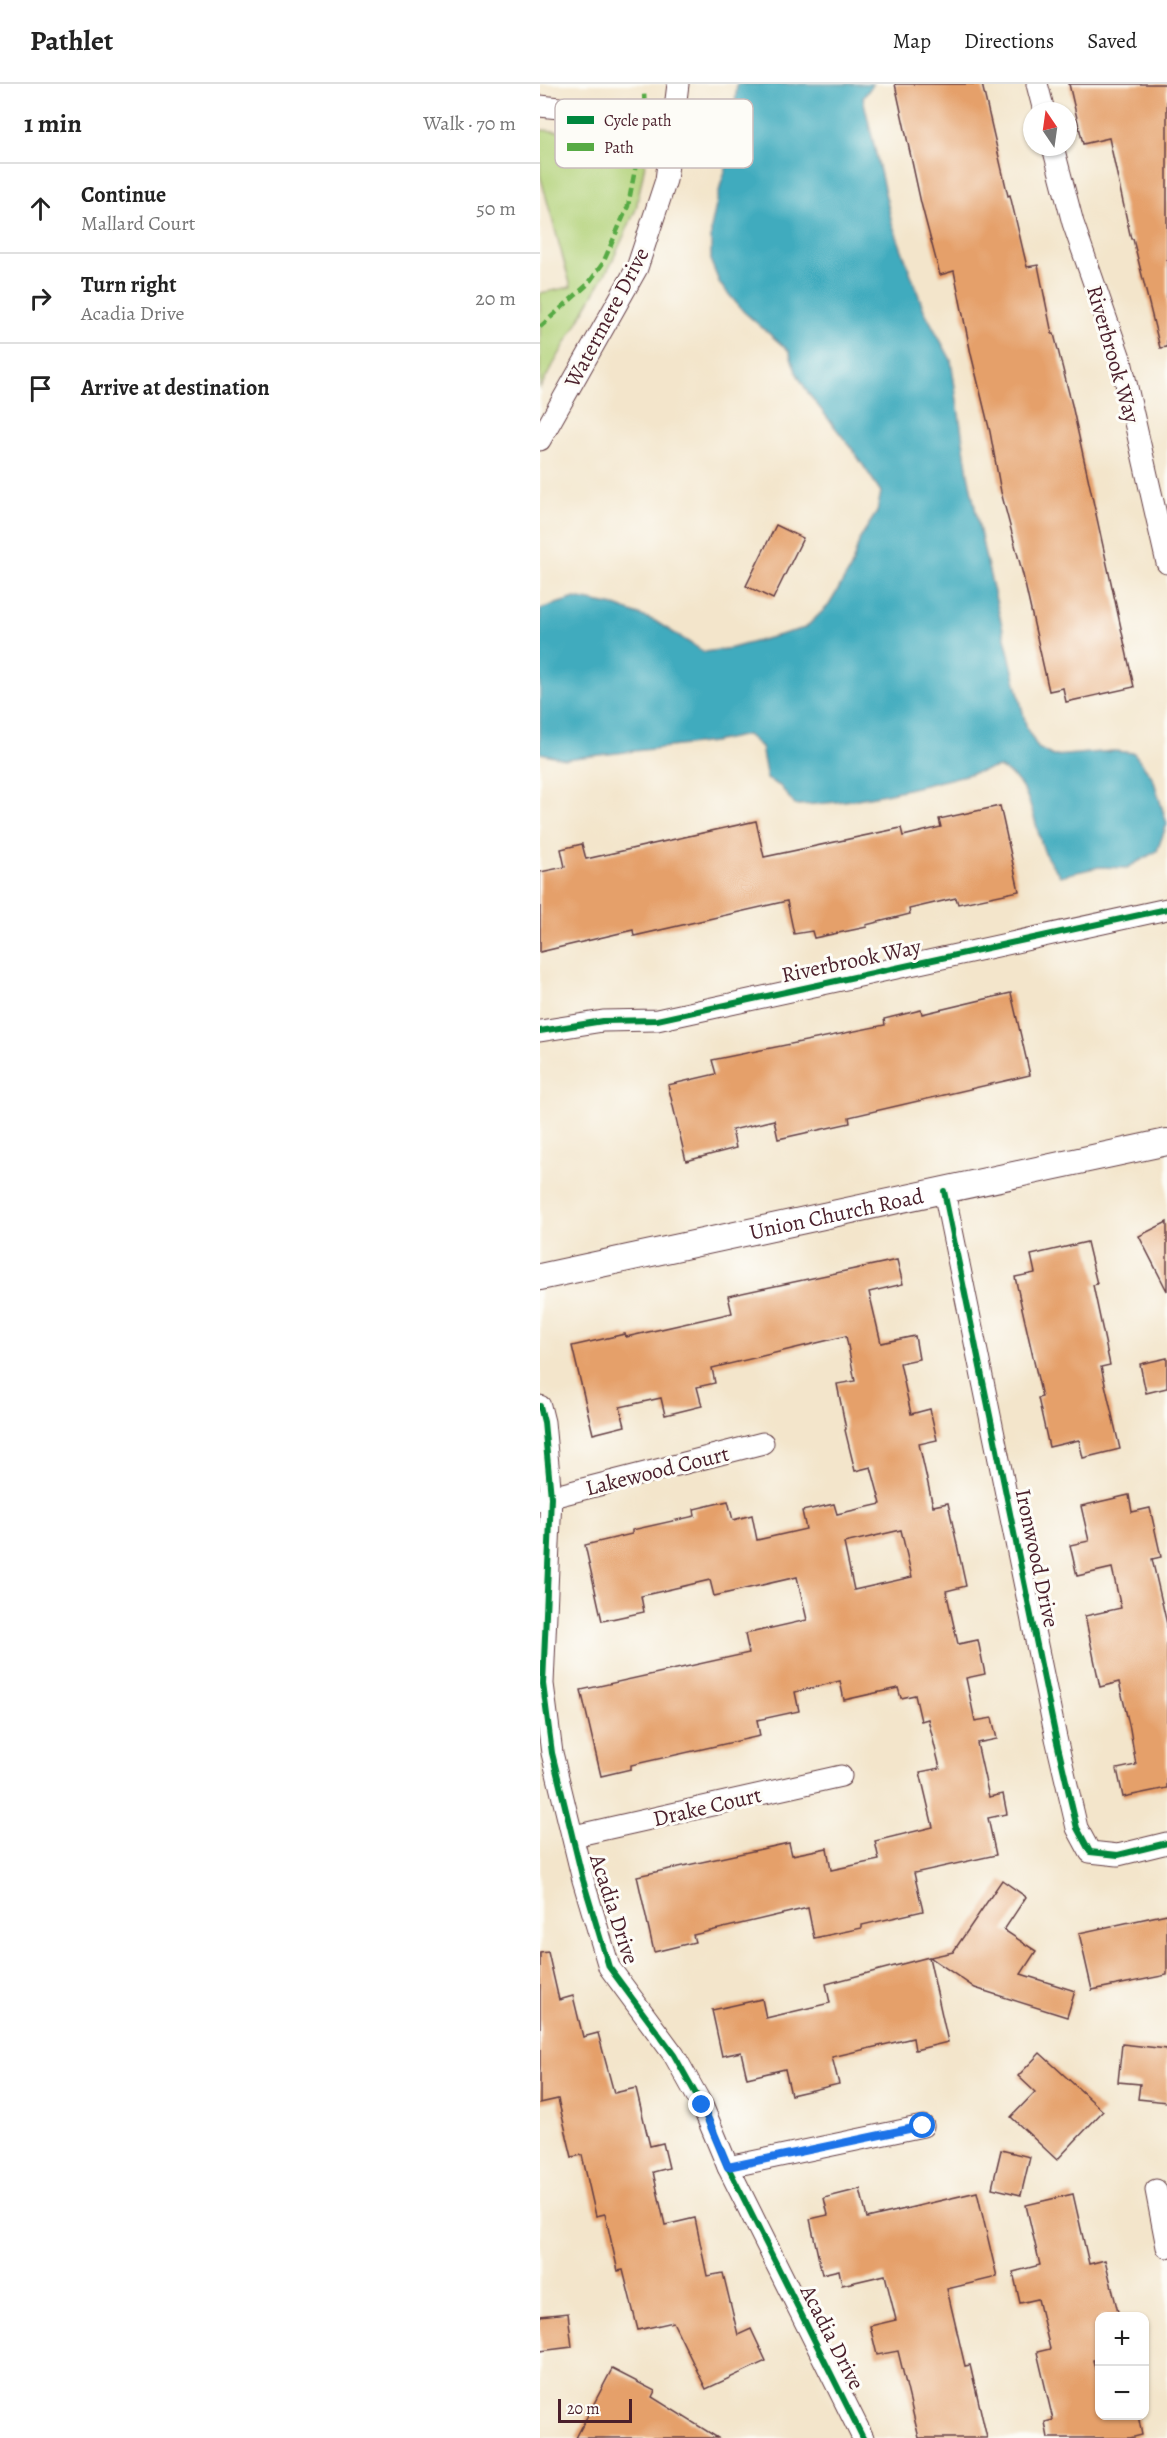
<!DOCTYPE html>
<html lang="en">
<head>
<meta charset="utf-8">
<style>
	:root { --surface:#fff; --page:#f2f2f2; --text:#222; --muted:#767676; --line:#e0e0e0 }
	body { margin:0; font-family:Alegreya,serif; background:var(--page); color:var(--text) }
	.controls { position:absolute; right:18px; bottom:18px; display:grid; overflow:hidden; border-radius:12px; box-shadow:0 2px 4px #0004 }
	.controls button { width:54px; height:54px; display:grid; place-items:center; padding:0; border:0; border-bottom:2px solid var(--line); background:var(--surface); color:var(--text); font:30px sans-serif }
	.compass { position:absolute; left:483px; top:18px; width:54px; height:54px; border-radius:50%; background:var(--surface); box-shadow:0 2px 4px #0004; rotate:347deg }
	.scale { position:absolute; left:18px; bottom:15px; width:74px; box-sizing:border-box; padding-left:6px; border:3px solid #4a1f2b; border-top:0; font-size:16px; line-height:21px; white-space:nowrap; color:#4a1f2b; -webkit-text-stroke:4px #fdfcf7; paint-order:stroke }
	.stop { position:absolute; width:18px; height:18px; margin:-14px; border:4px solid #1a73e8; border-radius:50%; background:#fff }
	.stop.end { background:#1a73e8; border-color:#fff; box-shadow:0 2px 6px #0008 }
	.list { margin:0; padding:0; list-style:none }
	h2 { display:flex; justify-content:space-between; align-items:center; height:78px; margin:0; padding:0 24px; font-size:26px }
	h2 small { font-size:20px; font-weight:400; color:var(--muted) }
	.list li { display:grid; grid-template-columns:39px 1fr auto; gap:18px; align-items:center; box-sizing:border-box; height:90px; padding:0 24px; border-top:2px solid var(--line) }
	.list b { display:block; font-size:22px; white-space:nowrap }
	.list p { margin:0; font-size:20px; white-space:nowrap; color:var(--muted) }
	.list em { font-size:20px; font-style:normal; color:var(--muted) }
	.icon { flex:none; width:33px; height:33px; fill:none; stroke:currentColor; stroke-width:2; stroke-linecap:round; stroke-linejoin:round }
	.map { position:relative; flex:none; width:627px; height:2354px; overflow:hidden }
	header { display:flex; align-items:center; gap:36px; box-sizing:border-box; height:84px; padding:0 30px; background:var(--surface); border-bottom:2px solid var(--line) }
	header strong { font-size:28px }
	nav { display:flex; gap:33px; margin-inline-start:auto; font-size:21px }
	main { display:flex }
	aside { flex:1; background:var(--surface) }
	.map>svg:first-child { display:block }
	.green { fill:#b2d279; stroke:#7e7852; stroke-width:1.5 }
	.water { fill:#3fabbe; stroke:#446574; stroke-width:1.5 }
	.building { fill:#e5a06a; fill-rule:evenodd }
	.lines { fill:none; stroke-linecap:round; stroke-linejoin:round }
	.minor-casing { stroke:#633d43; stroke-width:23 }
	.tertiary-casing { stroke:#633d43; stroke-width:28 }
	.minor { stroke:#fff; stroke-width:21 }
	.tertiary { stroke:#fff; stroke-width:26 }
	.quiet { stroke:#57aa44; stroke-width:4.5; stroke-dasharray:9 4.5; stroke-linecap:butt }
	.cycleway-casing { stroke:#fdfcf7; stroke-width:10 }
	.cycleway { stroke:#00873e; stroke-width:6 }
	.route { stroke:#1a73e8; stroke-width:8 }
	.labels { text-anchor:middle; stroke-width:6; stroke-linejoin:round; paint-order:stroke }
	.street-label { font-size:22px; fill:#4a1f2b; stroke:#fdfcf7 }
	.key { fill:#fdfcf7; stroke:#c7baba; stroke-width:1.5 }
	.key-label { font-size:16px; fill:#4a1f2b }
</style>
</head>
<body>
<header>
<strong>Pathlet</strong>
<nav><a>Map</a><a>Directions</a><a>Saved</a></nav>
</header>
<main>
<aside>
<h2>1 min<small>Walk · 70 m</small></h2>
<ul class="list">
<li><svg class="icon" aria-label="ahead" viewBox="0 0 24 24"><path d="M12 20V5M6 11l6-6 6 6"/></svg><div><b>Continue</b><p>Mallard Court</p></div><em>50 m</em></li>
<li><svg class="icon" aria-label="right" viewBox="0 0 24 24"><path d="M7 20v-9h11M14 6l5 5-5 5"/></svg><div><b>Turn right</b><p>Acadia Drive</p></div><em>20 m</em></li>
<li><svg class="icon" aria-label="arrive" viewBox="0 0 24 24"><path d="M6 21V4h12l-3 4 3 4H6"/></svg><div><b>Arrive at destination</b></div></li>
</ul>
</aside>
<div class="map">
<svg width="627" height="2354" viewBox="0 0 627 2354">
	<rect width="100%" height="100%" fill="#fdfcf7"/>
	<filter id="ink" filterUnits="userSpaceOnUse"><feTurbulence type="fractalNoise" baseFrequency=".0167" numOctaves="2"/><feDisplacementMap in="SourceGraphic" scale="12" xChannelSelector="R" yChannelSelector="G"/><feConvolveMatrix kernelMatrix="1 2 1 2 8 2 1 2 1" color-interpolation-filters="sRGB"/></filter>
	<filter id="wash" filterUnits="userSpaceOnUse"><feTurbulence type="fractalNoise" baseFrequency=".008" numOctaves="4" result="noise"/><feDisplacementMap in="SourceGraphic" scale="24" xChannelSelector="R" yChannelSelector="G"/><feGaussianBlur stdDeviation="1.35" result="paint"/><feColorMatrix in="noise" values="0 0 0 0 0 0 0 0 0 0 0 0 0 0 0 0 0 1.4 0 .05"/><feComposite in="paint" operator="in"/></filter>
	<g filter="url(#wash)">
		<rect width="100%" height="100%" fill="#f3e5cb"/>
		<path class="green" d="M 0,46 L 59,50 L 88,57 L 105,80 L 96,125 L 72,178 L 0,304 L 0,209 L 31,203 L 0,91 Z"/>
		<path class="water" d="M 197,0 L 333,0 L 323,14 L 352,139 L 384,226 L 411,276 L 428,390 L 445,471 L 487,645 L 498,664 L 513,672 L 574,667 L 594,669 L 613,694 L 627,740 L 617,767 L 587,784 L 559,783 L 520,792 C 516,785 510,779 506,772 C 492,740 495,700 459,683 C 392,698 324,720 255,721 L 240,702 L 227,695 L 221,663 L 207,651 L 173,658 L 25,675 L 0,669 L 0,526 L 3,524 L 35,514 L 75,522 L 115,537 L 164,568 L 192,564 L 265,544 L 289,521 L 311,484 L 320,454 L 337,428 L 341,408 L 313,366 L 268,309 L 256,288 L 249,267 L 204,228 L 180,200 L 171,178 L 171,144 L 181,99 L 187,82 L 182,43 L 194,30 Z"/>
		<g id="blocks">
			<g class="building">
				<path d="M 355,0 L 442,0 L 468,112 L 470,111 L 487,183 L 498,181 L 512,250 L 514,250 L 532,321 L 594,603 L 526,618 L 523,604 L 509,607 L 483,491 L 461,408 L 450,348 L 431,270 L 414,187 L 400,191 L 381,119 Z"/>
				<path d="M 529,0 L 627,0 L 627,263 L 620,264 L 593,155 L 591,155 L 569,54 L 543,60 Z"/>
				<path d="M 236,441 L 263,454 L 233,515 L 206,502 Z"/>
				<path d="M 460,722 L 479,807 L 418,820 L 416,814 L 369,825 L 370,830 L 326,841 L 327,843 L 274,854 L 272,847 L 254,850 L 247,817 L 94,852 L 93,846 L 0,868 L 0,788 L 25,783 L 21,765 L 42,760 L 46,775 L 216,737 L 224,773 L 361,744 L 363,752 L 401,743 L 399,735 Z"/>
				<path d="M 471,909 L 490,991 L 309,1033 L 310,1039 L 238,1055 L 234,1036 L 192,1046 L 196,1064 L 146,1077 L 128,1001 L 176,990 L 172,976 L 345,941 L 344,935 L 381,926 L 382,930 Z"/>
				<path d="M 627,1138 L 627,1207 L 599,1152 Z"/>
				<path d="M 547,1158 L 557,1200 L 553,1201 L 570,1281 L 561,1283 L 580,1365 L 543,1374 L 539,1356 L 509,1363 L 498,1314 L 502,1313 L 475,1193 L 495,1189 L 491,1171 Z"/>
				<path d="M 357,1176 L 363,1200 L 329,1208 L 341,1259 L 375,1252 L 379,1275 L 360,1279 L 371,1330 L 390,1325 L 397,1356 L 379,1360 L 393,1422 L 408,1419 L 426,1502 L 406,1507 L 418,1560 L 438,1556 L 445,1590 L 426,1594 L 435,1637 L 452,1634 L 457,1655 L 437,1659 L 449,1713 L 463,1710 L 467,1730 L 448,1734 L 456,1771 L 374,1789 L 383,1827 L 322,1841 L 322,1844 L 274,1854 L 268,1824 L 153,1851 L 155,1858 L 114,1868 L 97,1792 L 249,1759 L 252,1771 L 287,1764 L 291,1786 L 339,1776 L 335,1757 L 393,1743 L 380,1688 L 400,1684 L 388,1635 L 381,1637 L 375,1611 L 361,1614 L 358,1604 L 304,1616 L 300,1597 L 255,1608 L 259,1627 L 217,1636 L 220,1652 L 91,1681 L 91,1685 L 61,1692 L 41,1606 L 209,1569 L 205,1550 L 267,1536 L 257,1493 L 174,1512 L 170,1496 L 101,1512 L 104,1528 L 62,1537 L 45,1461 L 92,1450 L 92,1446 L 155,1432 L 154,1425 L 188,1417 L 193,1436 L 212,1431 L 217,1456 L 266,1445 L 262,1427 L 294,1420 L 297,1430 L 341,1420 L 331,1383 L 315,1387 L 305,1346 L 306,1345 L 297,1300 L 315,1297 L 306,1252 L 172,1284 L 175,1299 L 157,1303 L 162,1322 L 125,1331 L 121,1314 L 80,1323 L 85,1342 L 53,1350 L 32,1262 L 85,1250 L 86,1253 L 192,1229 L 188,1212 ZM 361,1446 L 372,1493 L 314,1506 L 304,1459 Z"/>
				<path d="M 627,1274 L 627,1304 L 606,1309 L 600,1280 Z"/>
				<path d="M 589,1411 L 592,1428 L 610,1424 L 621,1473 L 612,1475 L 627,1540 L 627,1704 L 583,1713 L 577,1685 L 596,1681 L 590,1645 L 579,1598 L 560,1603 L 545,1532 L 581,1524 L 572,1484 L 537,1492 L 530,1461 L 549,1457 L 541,1422 Z"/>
				<path d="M 462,1796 L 486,1813 L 464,1846 L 496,1867 L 481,1890 L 535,1907 L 527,1933 L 435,1904 L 390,1873 L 413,1868 Z"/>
				<path d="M 627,1830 L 627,1891 L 552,1906 L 539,1849 Z"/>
				<path d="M 8,1868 L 19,1916 L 33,1912 L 43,1953 L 58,1949 L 74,2009 L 96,2004 L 110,2062 L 123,2059 L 129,2084 L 113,2088 L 125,2141 L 155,2134 L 167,2192 L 183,2189 L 198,2251 L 211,2245 L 226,2277 L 166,2305 L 133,2238 L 98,2246 L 83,2186 L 78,2187 L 65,2130 L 56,2132 L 42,2071 L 32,2073 L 18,2015 L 0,2019 L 0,1869 Z"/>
				<path d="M 389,1873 L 408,1958 L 375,1966 L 373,1954 L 292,1973 L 299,2000 L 251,2011 L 245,1985 L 207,1994 L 201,1968 L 182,1972 L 172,1926 L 222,1915 L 226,1934 L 290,1919 L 286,1900 Z"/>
				<path d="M 582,1960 L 627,1965 L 627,2018 L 598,2015 L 600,2000 L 578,1998 Z"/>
				<path d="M 500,1969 L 563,2027 L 517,2076 L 471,2033 L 495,2008 L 478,1992 Z"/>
				<path d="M 461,2066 L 490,2073 L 481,2111 L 452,2104 Z"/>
				<path d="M 320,2105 L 327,2134 L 437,2108 L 457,2193 L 407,2205 L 425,2282 L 430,2281 L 447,2354 L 379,2354 L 358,2267 L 337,2271 L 330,2242 L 356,2236 L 345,2191 L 302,2201 L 299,2186 L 282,2190 L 270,2135 L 288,2131 L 284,2114 Z"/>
				<path d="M 533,2110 L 549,2180 L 565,2176 L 579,2232 L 560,2232 L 560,2275 L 553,2276 L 560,2304 L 560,2331 L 598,2331 L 602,2351 L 590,2354 L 508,2354 L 505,2338 L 513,2336 L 497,2268 L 510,2265 L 498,2215 L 480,2219 L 473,2188 L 500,2181 L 486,2121 Z"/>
				<path d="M 28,2229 L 32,2263 L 0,2267 L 0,2232 Z"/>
				<path d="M 72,2285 L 115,2307 L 112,2313 L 178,2354 L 36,2354 Z"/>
			</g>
		</g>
	</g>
	<g filter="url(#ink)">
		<use href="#blocks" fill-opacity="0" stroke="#633d43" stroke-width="1.5"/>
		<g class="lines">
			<defs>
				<g id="minor">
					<path d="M 497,0 L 504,27"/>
					<path d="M 0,22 L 134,36"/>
					<path d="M 513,63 L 533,139 L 581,277 L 627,479"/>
					<path d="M 0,356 L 97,184 L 126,96 L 138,0"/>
					<path d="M 0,947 L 63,937 L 117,936 L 627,825"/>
					<path d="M 404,1107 L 516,1654 L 537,1744 L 550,1768 L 578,1771 L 627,1759"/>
					<path d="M 0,1322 L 4,1338 L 11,1413 L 3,1600 L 12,1669 L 43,1796 L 69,1883 L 134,1971 L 162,2021 L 188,2083 L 323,2354"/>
					<path d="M 0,1416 L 223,1359"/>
					<path d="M 34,1752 L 301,1692"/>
					<path d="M 188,2083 L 383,2042"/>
					<path d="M 616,2106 L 627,2163"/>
				</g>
				<g id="tertiary">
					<path id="s1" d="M 0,1193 L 627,1058"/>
				</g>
			</defs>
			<use href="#minor" class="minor-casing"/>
			<use href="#tertiary" class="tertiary-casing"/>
			<use href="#minor" class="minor"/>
			<use href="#tertiary" class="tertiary"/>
			<path class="quiet" d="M 0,243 L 48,200 L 63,179 L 88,122 L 105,33 L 104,7"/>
			<defs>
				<g id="cycleway">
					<path d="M 0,947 L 63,937 L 117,936 L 627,825"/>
					<path d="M 404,1107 L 516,1654 L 537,1744 L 550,1768 L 578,1771 L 627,1759"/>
					<path d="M 0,1322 L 4,1338 L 11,1413 L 3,1600 L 12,1669 L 43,1796 L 69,1883 L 134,1971 L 162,2021 L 188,2083 L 323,2354"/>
				</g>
			</defs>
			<use href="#cycleway" class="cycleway-casing"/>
			<use href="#cycleway" class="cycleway"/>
		</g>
	</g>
	<g class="lines" filter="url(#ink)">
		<path class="route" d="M 162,2021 L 188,2083 L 383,2042"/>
	</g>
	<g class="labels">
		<g class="street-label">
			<text transform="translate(66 233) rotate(-62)" y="8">Watermere Drive</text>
			<text transform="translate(574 270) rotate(74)" y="8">Riverbrook Way</text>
			<text transform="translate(311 876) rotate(-12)" y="8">Riverbrook Way</text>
			<text dy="8" stroke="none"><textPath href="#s1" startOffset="303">Union Church Road</textPath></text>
			<text transform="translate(117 1386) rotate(-14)" y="8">Lakewood Court</text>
			<text transform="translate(498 1474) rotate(78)" y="8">Ironwood Drive</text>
			<text transform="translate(167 1722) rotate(-13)" y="8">Drake Court</text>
			<text transform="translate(75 1825) rotate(72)" y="8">Acadia Drive</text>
			<text transform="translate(293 2253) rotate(63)" y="8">Acadia Drive</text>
		</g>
	</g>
	<rect x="15" y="15" width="198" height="69" rx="9" class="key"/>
	<rect x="27" y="32" width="27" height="8" fill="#00873e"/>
	<rect x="27" y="59" width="27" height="8" fill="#57aa44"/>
	<g class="key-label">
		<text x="64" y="42">Cycle path</text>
		<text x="64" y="69">Path</text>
	</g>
</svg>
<div class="controls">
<button>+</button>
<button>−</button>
</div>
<svg class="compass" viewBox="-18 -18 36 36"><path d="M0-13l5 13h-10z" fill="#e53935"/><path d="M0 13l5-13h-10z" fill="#767676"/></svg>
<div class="scale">20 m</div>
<div class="stop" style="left:383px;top:2042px"></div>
<div class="stop end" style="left:162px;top:2021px"></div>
</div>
</main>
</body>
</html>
